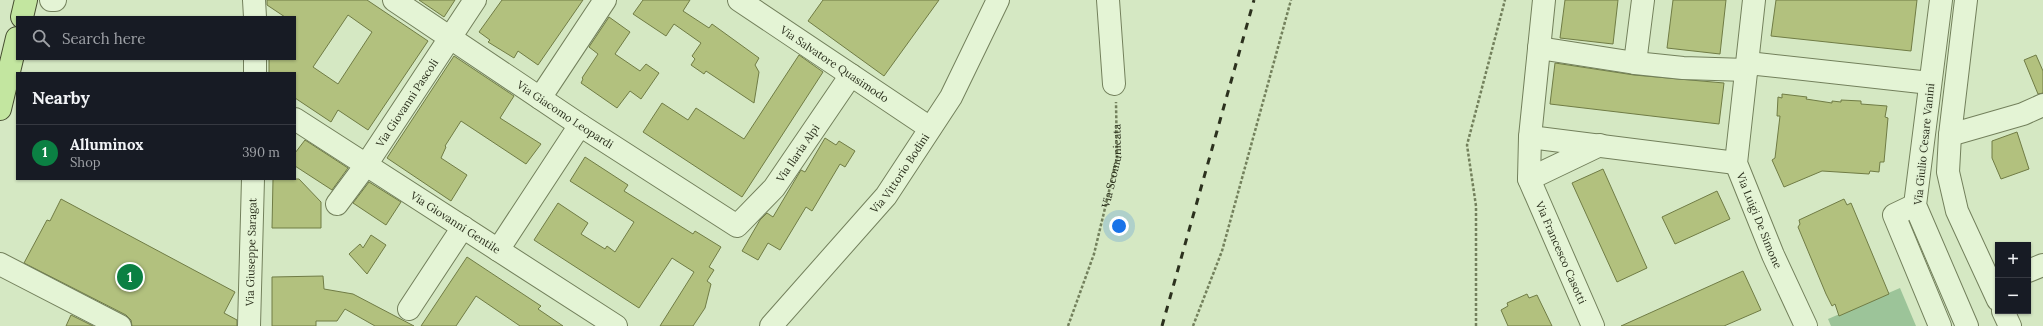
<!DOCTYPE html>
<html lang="en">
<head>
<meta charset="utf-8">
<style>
	:root { --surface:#171b24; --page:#242831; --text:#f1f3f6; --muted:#9ea1a6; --line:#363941; --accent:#0b8043 }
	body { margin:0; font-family:Lora,serif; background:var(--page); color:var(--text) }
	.controls { position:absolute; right:12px; bottom:12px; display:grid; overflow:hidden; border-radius:0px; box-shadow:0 1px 3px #0004 }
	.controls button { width:36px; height:36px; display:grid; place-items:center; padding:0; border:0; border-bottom:1px solid var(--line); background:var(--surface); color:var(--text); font:20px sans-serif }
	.you { position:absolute; left:1119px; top:226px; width:14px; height:14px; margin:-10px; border:3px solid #fff; border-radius:50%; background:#1a73e8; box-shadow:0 0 0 6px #1a73e833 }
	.badge { display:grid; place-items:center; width:26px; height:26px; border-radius:50%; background:var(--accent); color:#fff; font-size:13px; font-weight:700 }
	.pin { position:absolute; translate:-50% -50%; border:2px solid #fff; box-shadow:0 1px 4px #0006 }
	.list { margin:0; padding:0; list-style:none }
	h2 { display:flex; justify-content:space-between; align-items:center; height:52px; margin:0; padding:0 16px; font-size:17px }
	h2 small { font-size:13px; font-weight:400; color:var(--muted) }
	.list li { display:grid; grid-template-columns:26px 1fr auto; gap:12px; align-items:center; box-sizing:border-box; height:56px; padding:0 16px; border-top:1px solid var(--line) }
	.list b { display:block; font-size:15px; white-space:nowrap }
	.list p { margin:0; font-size:13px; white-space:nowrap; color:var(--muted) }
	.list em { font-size:13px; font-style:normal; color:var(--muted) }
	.icon { flex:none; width:22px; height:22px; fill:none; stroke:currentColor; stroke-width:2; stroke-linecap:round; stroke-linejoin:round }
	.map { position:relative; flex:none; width:2043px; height:326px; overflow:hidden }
	.search { position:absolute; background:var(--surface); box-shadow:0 1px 3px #0004; left:16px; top:16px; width:280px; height:44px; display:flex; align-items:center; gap:10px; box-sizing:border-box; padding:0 14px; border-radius:0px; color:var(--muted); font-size:15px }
	.panel { position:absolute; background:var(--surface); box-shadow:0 1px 3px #0004; left:16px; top:72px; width:280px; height:108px; border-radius:0px }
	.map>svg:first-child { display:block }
	.green { fill:#9cc499 }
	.building { fill:#b2c17e; stroke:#707c45; fill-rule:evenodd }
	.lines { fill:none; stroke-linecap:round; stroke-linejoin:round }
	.minor-casing { stroke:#73805c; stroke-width:24 }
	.major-casing { stroke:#464e30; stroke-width:24 }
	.path { stroke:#73805c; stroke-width:2.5; stroke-dasharray:3 2; stroke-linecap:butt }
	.minor { stroke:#e4f4d5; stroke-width:22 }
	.major { stroke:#c3e6a0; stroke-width:22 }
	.rail { stroke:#2c311e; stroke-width:3; stroke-dasharray:7 7; stroke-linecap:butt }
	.labels { text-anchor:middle; stroke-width:3; stroke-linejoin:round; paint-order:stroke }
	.street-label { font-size:11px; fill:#2c311e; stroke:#e0f0d2 }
</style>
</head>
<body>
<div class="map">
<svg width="2043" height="326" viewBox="0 0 2043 326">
	<rect width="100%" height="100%" fill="#d5e8c3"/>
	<path class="green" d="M 1900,288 L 1916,326 L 1831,326 L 1828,319 Z"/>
	<g class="building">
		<path d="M 267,0 L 367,0 L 428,41 L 368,130 L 338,110 L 331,122 L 295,98 L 295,73 L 269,73 L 269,59 L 295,59 L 295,17 L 285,17 L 267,5 ZM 348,15 L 372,32 L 338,84 L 313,67 Z"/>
		<path d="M 419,0 L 455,0 L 444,17 Z"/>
		<path d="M 502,0 L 583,0 L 538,65 L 518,51 L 514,58 L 488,42 L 490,40 L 479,32 Z"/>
		<path d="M 643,0 L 690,0 L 683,11 L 709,28 L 712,24 L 759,58 L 755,65 L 759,72 L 754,103 L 706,71 L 704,74 L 691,65 L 695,59 L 692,56 L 701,43 L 674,24 L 666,36 L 633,14 Z"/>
		<path d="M 823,0 L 939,0 L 884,76 L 808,21 Z"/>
		<path d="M 1565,0 L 1618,0 L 1613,44 L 1560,38 Z"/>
		<path d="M 1673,0 L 1726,0 L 1720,54 L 1667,48 Z"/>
		<path d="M 1776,0 L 1917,0 L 1911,51 L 1771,36 Z"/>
		<path d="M 609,17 L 630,32 L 615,54 L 640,71 L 646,64 L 659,73 L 641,99 L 630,91 L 617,108 L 581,83 L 583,79 L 582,78 L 598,54 L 589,47 Z"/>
		<path d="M 799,55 L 823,72 L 742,197 L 643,132 L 662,103 L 688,120 L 696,108 L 744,139 Z"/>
		<path d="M 2036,55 L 2043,71 L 2043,93 L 2038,94 L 2024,60 Z"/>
		<path d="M 454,56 L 514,96 L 500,118 L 541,144 L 526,164 L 461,121 L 445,146 L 446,147 L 441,158 L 467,175 L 451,201 L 387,158 Z"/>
		<path d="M 1555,63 L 1634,75 L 1724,83 L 1719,124 L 1550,104 Z"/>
		<path d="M 1782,94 L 1807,97 L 1806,99 L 1832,103 L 1832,101 L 1841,102 L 1841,100 L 1861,101 L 1861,104 L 1887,106 L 1885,117 L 1888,118 L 1884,162 L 1880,162 L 1879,172 L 1870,171 L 1869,174 L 1822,171 L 1784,187 L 1772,160 L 1775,158 L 1780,116 L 1777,116 L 1778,97 L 1782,98 Z"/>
		<path d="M 2017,132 L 2029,169 L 2001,179 L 1992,158 L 1992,141 Z"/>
		<path d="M 825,138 L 836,145 L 839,141 L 855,151 L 845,167 L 840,164 L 812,211 L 806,207 L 780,250 L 768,243 L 758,260 L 742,251 L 760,220 L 767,213 L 773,217 L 795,180 L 801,170 L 805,172 Z"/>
		<path d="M 305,140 L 348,168 L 332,190 L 295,166 L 295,153 Z"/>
		<path d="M 585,157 L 628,185 L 624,191 L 693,234 L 695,231 L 721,247 L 709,267 L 714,270 L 707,281 L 711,284 L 705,308 L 693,326 L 660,326 L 694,272 L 672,258 L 639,308 L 534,240 L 558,203 L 588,223 L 581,234 L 605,249 L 607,246 L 615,252 L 634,222 L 570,181 Z"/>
		<path d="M 1603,169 L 1647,268 L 1617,282 L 1572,183 Z"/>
		<path d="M 273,179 L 299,179 L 321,202 L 321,228 L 272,228 Z"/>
		<path d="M 369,182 L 401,202 L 386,225 L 353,203 Z"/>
		<path d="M 1717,191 L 1730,219 L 1675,244 L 1662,217 Z"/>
		<path d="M 61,199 L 235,292 L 224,313 L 237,320 L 237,326 L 132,326 L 131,320 L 126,315 L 24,263 L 47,220 L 50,221 Z"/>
		<path d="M 1844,199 L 1847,205 L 1851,203 L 1889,294 L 1839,316 L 1835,304 L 1832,306 L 1826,294 L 1798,227 L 1800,224 L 1799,220 Z"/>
		<path d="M 371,235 L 386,245 L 367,274 L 349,254 L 360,244 L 363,248 Z"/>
		<path d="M 467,257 L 541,306 L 538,309 L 563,326 L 520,326 L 476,296 L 456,326 L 421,326 Z"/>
		<path d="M 1743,271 L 1761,310 L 1724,326 L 1621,326 Z"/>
		<path d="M 323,276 L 324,289 L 353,294 L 414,326 L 375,326 L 345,309 L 337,321 L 316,321 L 316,326 L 272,326 L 272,277 Z"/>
		<path d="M 1527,294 L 1529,298 L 1537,295 L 1552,326 L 1508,326 L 1501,310 L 1508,306 L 1507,303 Z"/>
		<path d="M 71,315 L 93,326 L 66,326 Z"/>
	</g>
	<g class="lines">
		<defs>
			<g id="minor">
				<path d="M 51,0 L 55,0"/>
				<path d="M 254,0 L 255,17"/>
				<path id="s2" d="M 394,0 L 580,125 L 737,226 L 774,188 L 851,75"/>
				<path id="s3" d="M 739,0 L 930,128"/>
				<path d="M 1108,0 L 1114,84"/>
				<path id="s4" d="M 1544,0 L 1530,137 L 1529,179 L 1593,326"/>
				<path id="s5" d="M 1754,0 L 1736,163 L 1773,255 L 1806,326"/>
				<path d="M 1941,0 L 1915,205 L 1967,326"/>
				<path d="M 1966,0 L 1950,135 L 1948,172 L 1957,211 L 1998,300"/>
				<path d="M 1539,48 L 1635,63 L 1683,68 L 1747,70"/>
				<path d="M 255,59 L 255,73"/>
				<path d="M 1635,63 L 1643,0"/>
				<path d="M 1748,63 L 1930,83"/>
				<path d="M 540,98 L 605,0"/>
				<path id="s6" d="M 295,119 L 616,326"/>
				<path d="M 1950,135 L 2023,114 L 2043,105"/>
				<path d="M 1530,137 L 1736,163"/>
				<path d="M 1529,179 L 1600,145"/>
				<path id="s7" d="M 337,204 L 366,165 L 475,0"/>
				<path d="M 1915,205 L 1894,215 L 1940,326"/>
				<path d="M 498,250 L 580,125"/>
				<path d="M 0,264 L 120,326"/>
				<path d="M 2028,271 L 2043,265"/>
				<path d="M 409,309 L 463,227"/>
				<path d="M 2003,311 L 2010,326"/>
				<path id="s8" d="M 249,326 L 253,179"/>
				<path id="s9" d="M 771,326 L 886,196 L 951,97 L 998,0"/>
			</g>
			<g id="major">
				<path d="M 22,17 L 26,0"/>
				<path d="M 0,109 L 17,38"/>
			</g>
		</defs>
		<use href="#minor" class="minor-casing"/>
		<use href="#major" class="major-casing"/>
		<g class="path">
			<path id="s1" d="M 1068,326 L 1094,254 L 1117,158 L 1116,102"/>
			<path d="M 1193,326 L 1222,251 L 1291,0"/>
			<path d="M 1476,326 L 1476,206 L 1467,145 L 1505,0"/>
		</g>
		<use href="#minor" class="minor"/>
		<use href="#major" class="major"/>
		<path class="rail" d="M 1162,326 L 1254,0"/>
	</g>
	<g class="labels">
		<g class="street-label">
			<text dy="4" stroke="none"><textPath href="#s3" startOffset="115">Via Salvatore Quasimodo</textPath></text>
			<text dy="4" stroke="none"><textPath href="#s7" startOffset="123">Via Giovanni Pascoli</textPath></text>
			<text dy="4" stroke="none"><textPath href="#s2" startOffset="206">Via Giacomo Leopardi</textPath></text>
			<text transform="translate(1924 144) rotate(-84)" y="4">Via Giulio Cesare Vanini</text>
			<text dy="4" stroke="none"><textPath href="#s2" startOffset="506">Via Ilaria Alpi</textPath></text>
			<text dy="4" stroke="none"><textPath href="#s1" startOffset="167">Via Scomunicata</textPath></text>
			<text dy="4" stroke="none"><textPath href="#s9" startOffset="200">Via Vittorio Bodini</textPath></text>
			<text dy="4" stroke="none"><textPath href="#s5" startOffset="226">Via Luigi De Simone</textPath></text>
			<text dy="4" stroke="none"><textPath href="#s6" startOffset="191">Via Giovanni Gentile</textPath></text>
			<text dy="4" stroke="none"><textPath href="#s8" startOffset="74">Via Giuseppe Saragat</textPath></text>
			<text dy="4" stroke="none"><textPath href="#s4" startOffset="260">Via Francesco Casotti</textPath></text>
		</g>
	</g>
</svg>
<div class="controls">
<button>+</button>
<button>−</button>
</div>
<div class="you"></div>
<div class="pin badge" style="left:130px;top:277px">1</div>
<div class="search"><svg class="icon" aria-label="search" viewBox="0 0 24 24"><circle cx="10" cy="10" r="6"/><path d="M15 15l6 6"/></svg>Search here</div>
<section class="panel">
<h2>Nearby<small></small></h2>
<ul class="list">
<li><span class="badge">1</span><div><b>Alluminox</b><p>Shop</p></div><em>390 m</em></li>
</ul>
</section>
</div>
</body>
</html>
